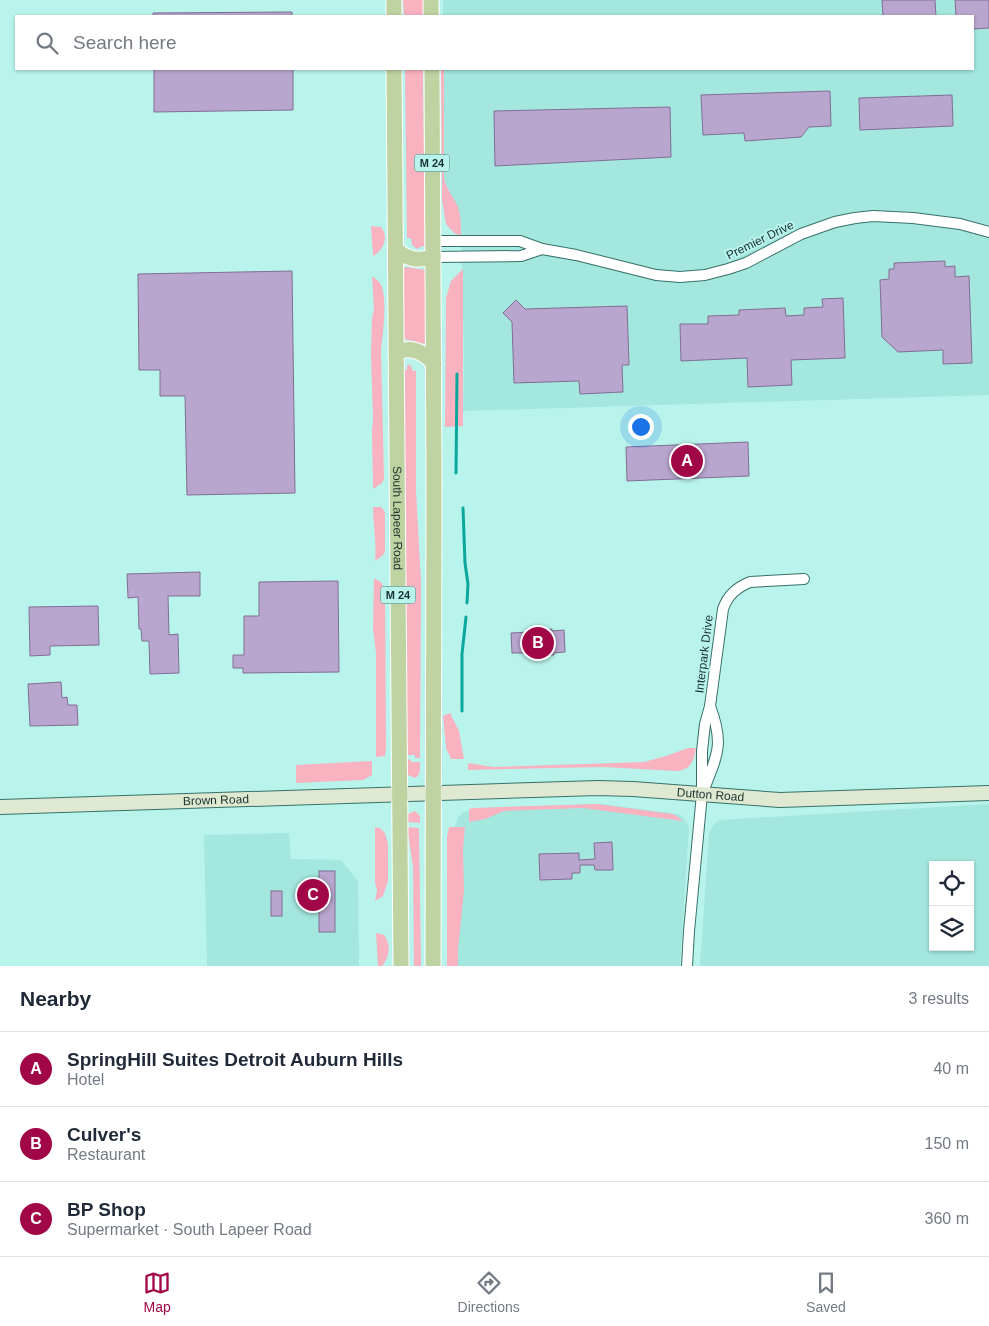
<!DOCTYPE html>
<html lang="en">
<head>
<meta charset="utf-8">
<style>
	:root { --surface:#fff; --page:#f6f6f7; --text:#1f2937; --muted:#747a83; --line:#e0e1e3; --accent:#a10647 }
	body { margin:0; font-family:Arial,sans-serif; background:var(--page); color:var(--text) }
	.controls { position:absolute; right:15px; bottom:15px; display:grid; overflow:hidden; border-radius:0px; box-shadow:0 1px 4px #0004 }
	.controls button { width:45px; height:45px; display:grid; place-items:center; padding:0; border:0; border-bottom:1px solid var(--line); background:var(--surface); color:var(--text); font:25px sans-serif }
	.you { position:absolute; left:640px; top:426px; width:18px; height:18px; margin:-12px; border:4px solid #fff; border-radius:50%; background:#1a73e8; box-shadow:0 0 0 8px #1a73e833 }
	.badge { display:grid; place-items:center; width:32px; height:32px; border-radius:50%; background:var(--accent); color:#fff; font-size:16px; font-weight:700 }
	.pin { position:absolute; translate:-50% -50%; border:2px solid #fff; box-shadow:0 1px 5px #0006 }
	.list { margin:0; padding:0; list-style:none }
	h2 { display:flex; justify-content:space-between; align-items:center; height:65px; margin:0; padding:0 20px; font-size:21px }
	h2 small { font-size:16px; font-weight:400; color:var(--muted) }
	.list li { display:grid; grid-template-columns:32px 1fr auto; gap:15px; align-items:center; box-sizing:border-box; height:75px; padding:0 20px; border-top:1px solid var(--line) }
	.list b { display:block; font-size:19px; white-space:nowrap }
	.list p { margin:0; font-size:16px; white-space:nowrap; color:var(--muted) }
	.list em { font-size:16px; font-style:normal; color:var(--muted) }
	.icon { flex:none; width:28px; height:28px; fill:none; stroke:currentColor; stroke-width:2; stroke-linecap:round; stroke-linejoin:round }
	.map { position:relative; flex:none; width:989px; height:966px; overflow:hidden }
	.search { position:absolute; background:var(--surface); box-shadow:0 1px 4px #0004; left:15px; right:15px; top:15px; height:55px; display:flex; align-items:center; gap:12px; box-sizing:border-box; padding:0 18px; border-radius:0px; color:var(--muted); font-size:19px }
	.sheet { height:290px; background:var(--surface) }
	nav { display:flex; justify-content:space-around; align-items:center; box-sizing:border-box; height:70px; border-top:1px solid var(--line); background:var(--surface); font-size:14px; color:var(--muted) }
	nav a { display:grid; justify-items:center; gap:2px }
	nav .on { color:var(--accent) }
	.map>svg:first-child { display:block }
	.built { fill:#a3e7df; fill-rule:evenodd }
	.green { fill:#f9b2c0 }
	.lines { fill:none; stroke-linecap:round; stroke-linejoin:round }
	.stream { stroke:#09a79c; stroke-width:3 }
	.building { fill:#b9a6cf; stroke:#806e93 }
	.street-casing { stroke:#377069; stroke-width:12 }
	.secondary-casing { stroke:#377069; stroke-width:16 }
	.primary-casing { stroke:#fff; stroke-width:17 }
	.street { stroke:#fff; stroke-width:10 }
	.secondary { stroke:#dfe8d0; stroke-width:14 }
	.primary { stroke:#bfd2a1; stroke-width:15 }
	.labels { text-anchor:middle; stroke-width:4; stroke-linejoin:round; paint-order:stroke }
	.shield { fill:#b9f4ec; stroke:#496c67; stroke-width:1 }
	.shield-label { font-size:11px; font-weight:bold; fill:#19312e }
	.street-label { font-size:12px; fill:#19312e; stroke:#b9f4ec }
</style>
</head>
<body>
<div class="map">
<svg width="989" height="966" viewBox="0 0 989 966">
	<rect width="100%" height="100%" fill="#b9f4ec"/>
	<g class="built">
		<path d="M 443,0 L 989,0 L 989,395 L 463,411 L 464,356 L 461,226 L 458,207 L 448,192 L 444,177 L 444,69 L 973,69 L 973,16 L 443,16 Z"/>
		<path d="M 601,804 L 677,814 L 683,817 L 689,826 L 680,966 L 450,966 L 451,837 L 458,818 L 463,812 L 480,808 Z"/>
		<path d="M 989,804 L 989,966 L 700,966 L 709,833 L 713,825 L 719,820 ZM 933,865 L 970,865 L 970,947 L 933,947 Z"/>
		<path d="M 289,833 L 291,859 L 341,860 L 358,881 L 359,966 L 207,966 L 204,835 Z"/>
	</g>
	<g class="green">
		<path d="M 403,0 L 423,0 L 423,16 L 404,16 Z"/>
		<path d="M 405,69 L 423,69 L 425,244 L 425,247 L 422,246 L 417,249 L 412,245 L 411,238 L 407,238 Z"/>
		<path d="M 441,69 L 444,69 L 444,177 C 446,189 453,196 458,207 C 461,216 461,226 461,236 L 454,233 L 446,224 L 442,200 Z"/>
		<path d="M 371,226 L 381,227 C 389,237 384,250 373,256 Z"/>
		<path d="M 406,267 L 425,270 L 425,344 L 404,339 L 404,268 Z"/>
		<path d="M 463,269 L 463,426 L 445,427 L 446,298 L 451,281 Z"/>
		<path d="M 372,276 C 376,279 380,282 382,287 C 387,303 383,335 381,350 L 384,479 L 382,483 L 373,489 L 372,432 L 373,421 L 371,353 L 372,318 L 374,309 Z"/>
		<path d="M 410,364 L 413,371 L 416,371 L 416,491 L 421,582 L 420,758 L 415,758 L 415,755 L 407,755 L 404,370 L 407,370 L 407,366 Z"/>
		<path d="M 373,507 L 381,507 L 385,512 L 385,552 L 382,556 L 375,561 C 377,543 373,525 373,507 Z"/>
		<path d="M 374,578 L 381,582 L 385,591 L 386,748 L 385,756 L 376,757 L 376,653 L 373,628 Z"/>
		<path d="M 450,713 L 459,731 L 464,759 L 451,759 L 446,748 L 443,716 Z"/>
		<path d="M 688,748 L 696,748 C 694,761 691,770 676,771 L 603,767 L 468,770 L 468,763 L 493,767 L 644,762 L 666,756 Z"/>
		<path d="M 407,759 L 411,760 L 411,762 L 420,762 C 420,769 421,775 415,778 L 408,775 Z"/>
		<path d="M 372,761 L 372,775 L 363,780 L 296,783 L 296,765 Z"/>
		<path d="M 597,804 L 672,814 L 677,816 L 683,821 L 583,808 L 504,811 L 485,819 L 469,822 L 469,809 L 473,808 Z"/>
		<path d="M 415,811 L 420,816 L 420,823 L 407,822 L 408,814 Z"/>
		<path d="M 375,827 L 380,828 L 385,833 L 388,844 L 388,881 L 383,896 L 375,901 L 377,890 L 375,882 Z"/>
		<path d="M 407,827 L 419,828 L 421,966 L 414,966 L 413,867 Z"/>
		<path d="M 449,827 L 465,827 L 463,850 L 464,891 L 458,949 L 458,966 L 447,966 L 447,837 Z"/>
		<path d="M 376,933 L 384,935 C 391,944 390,957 382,966 L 378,966 Z"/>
	</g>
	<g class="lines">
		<g class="stream">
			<path d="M 456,473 L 457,374"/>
			<path d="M 463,508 L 465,563 L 468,584 L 467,603"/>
			<path d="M 462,711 L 462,654 L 466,617"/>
		</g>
	</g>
	<g class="building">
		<path d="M 882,0 L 935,0 L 936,16 L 883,16 Z"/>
		<path d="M 955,0 L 989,0 L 989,28 L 973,29 L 973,16 L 956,16 Z"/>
		<path d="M 292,12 L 292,16 L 153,16 L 153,13 Z"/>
		<path d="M 154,69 L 293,69 L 293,110 L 154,112 Z"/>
		<path d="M 830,91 L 831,126 L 809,127 L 801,137 L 745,141 L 744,133 L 703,135 L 701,95 Z"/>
		<path d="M 952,95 L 953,126 L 860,130 L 859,98 Z"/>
		<path d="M 670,107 L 671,157 L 495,166 L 494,111 Z"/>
		<path d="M 945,261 L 945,267 L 955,266 L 955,277 L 969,276 L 972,363 L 943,364 L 943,350 L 898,352 L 882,337 L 880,280 L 889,279 L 889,269 L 894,269 L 894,263 Z"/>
		<path d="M 292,271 L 295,493 L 187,495 L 185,396 L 160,396 L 160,370 L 139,370 L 138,274 Z"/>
		<path d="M 843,298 L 845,358 L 791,360 L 792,385 L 748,387 L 747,358 L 681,361 L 680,324 L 708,324 L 708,316 L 739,315 L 739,310 L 785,308 L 786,316 L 804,315 L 804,308 L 823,307 L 822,299 Z"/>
		<path d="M 516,300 L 525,309 L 627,306 L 629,365 L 622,365 L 623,392 L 580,394 L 579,381 L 514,383 L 512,322 L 503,313 Z"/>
		<path d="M 748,442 L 749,476 L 627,481 L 626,447 Z"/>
		<path d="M 200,572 L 200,596 L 168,596 L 169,635 L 178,634 L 179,673 L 150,674 L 149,641 L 142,641 L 141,629 L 139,629 L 138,597 L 128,598 L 127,574 Z"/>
		<path d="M 338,581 L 339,672 L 243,673 L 243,668 L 233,668 L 233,655 L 244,655 L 244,616 L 259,616 L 259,582 Z"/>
		<path d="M 98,606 L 99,645 L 50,646 L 50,655 L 30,656 L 29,607 Z"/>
		<path d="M 544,627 L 544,630 L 552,629 L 552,631 L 564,630 L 565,652 L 554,653 L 554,655 L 526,656 L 526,653 L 512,653 L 511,633 L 532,632 L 531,628 Z"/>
		<path d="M 61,682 L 62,698 L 67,697 L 68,705 L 77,705 L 78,725 L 30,726 L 28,684 Z"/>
		<path d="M 612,842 L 613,870 L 595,870 L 594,865 L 580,865 L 580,873 L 572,873 L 572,879 L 540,880 L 539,854 L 579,853 L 579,860 L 595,859 L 594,843 Z"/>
		<rect x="319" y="871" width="16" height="61"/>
		<path d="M 306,889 L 330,889 L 331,901 L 306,902 Z"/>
		<rect x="271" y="891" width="11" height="25"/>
	</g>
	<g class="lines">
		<defs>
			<g id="street">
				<path d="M 433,241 L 520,241 L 542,249 L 576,255 L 656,275 L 680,277 L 705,275 L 728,269 L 746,263 L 801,234 L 835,222 L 855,218 L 873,216 L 913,218 L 960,224 L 989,232"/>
				<path d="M 433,257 L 521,256 L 542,249"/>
				<path d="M 704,789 C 718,754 724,743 710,706"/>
				<path d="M 687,966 L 689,931 L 702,794 L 702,751 L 705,724 L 710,706 L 723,609 C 728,595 736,588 750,582 L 804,579"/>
			</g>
			<g id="secondary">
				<path id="s1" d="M 0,807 L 598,788 L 633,789 L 780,800 L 989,793"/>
			</g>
			<g id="primary">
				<path d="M 394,0 L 394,16"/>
				<path d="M 431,0 L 431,16"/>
				<path id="s2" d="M 394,69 L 401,966"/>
				<path d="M 432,69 L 434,480 L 433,966"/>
				<path d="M 396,249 C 407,260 418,261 433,257"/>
				<path d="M 397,352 C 412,346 424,352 434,364"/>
			</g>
		</defs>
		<use href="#street" class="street-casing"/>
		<use href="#secondary" class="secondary-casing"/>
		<use href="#primary" class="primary-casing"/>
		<use href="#street" class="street"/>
		<use href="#secondary" class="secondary"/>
		<use href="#primary" class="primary"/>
	</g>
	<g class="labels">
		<g class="shield">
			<rect x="414.5" y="154.5" width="35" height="17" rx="4"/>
			<rect x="380.5" y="586.5" width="35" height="17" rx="4"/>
		</g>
		<g class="shield-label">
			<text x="432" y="167">M 24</text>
			<text x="398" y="599">M 24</text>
		</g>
		<g class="street-label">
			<text transform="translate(760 240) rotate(-26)" y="4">Premier Drive</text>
			<text dy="4" stroke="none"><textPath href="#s2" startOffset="449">South Lapeer Road</textPath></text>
			<text transform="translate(704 654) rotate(-83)" y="4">Interpark Drive</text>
			<text dy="4" stroke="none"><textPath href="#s1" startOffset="711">Dutton Road</textPath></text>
			<text dy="4" stroke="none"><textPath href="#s1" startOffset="216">Brown Road</textPath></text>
		</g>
	</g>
</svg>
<div class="controls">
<button><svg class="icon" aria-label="locate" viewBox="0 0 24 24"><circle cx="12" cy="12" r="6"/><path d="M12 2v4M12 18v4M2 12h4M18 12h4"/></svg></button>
<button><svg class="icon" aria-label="layers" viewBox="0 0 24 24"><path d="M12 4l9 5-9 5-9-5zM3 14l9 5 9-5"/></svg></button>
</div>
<div class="you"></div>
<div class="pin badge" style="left:687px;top:461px">A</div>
<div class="pin badge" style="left:538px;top:643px">B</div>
<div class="pin badge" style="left:313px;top:895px">C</div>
<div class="search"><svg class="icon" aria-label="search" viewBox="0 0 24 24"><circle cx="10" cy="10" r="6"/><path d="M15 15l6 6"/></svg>Search here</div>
</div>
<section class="sheet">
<h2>Nearby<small>3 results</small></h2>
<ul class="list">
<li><span class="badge">A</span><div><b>SpringHill Suites Detroit Auburn Hills</b><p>Hotel</p></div><em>40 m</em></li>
<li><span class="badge">B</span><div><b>Culver's</b><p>Restaurant</p></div><em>150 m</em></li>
<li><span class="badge">C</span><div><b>BP Shop</b><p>Supermarket · South Lapeer Road</p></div><em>360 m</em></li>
</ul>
</section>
<nav>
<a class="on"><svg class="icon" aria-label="map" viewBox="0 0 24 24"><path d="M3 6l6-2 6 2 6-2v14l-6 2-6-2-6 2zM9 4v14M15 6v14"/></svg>Map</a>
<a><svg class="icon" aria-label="directions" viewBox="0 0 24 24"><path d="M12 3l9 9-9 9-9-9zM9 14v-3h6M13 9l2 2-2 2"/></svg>Directions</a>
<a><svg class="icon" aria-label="saved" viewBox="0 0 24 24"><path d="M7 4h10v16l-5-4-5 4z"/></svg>Saved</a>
</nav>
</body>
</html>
